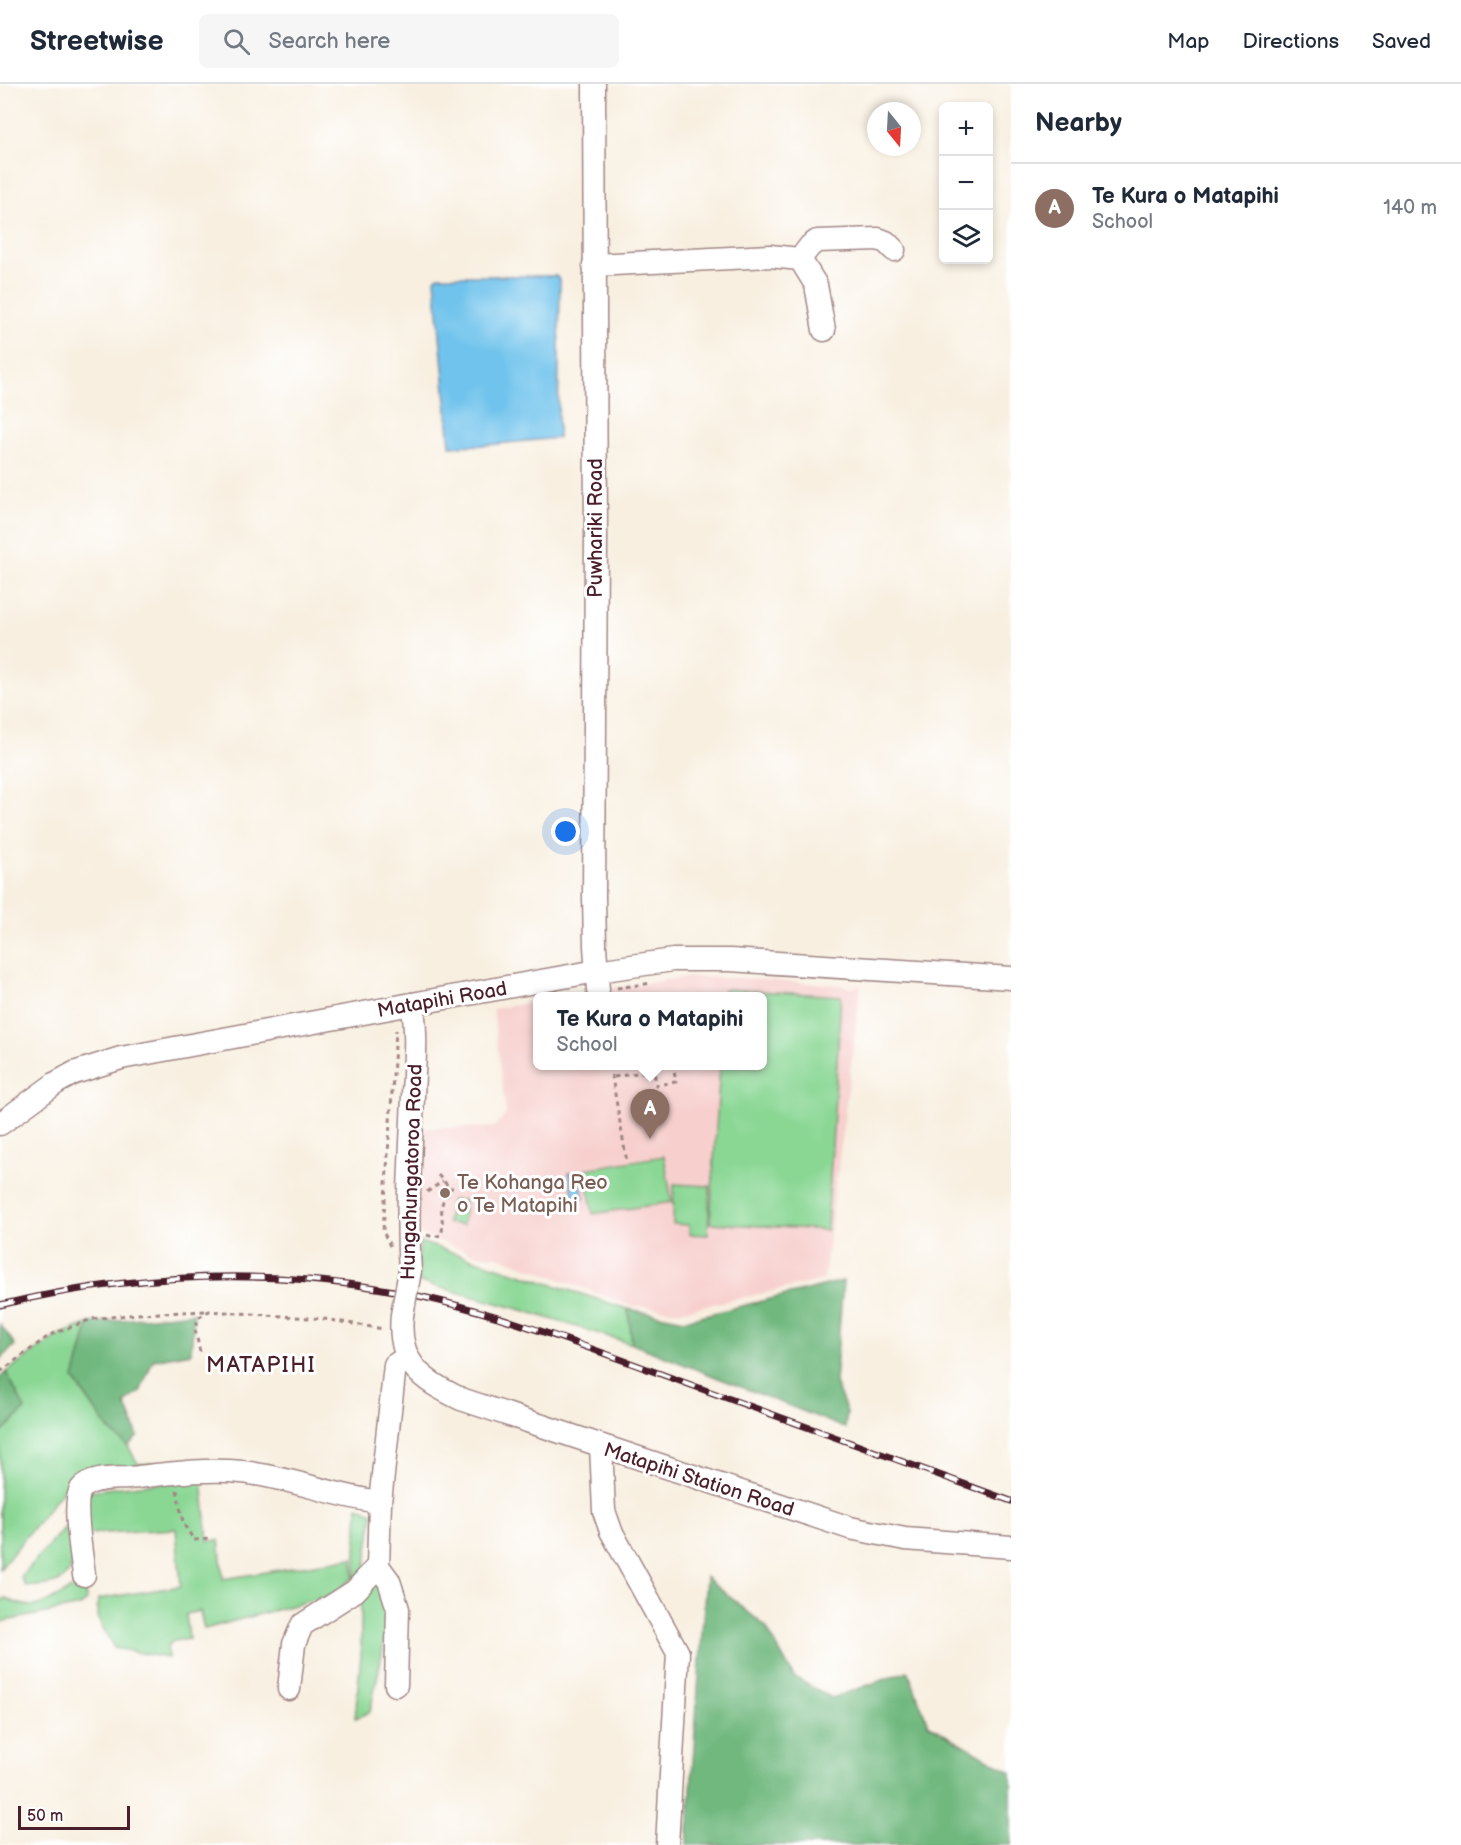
<!DOCTYPE html>
<html lang="en">
<head>
<meta charset="utf-8">
<style>
	:root { --surface:#fff; --page:#f6f6f7; --text:#1f2937; --muted:#747a83; --line:#e0e1e3; --accent:#7c3aed }
	body { margin:0; font-family:"Balsamiq Sans",sans-serif; background:var(--page); color:var(--text) }
	.controls { position:absolute; right:18px; top:18px; display:grid; overflow:hidden; border-radius:9px; box-shadow:0 3px 9px #0003 }
	.controls button { width:54px; height:54px; display:grid; place-items:center; padding:0; border:0; border-bottom:2px solid var(--line); background:var(--surface); color:var(--text); font:30px sans-serif }
	.compass { position:absolute; left:867px; top:18px; width:54px; height:54px; border-radius:50%; background:var(--surface); box-shadow:0 3px 9px #0003; rotate:162deg }
	.scale { position:absolute; left:18px; bottom:15px; width:112px; box-sizing:border-box; padding-left:6px; border:3px solid #4a1f2b; border-top:0; font-size:16px; line-height:21px; white-space:nowrap; color:#4a1f2b; -webkit-text-stroke:4px #fff; paint-order:stroke }
	.you { position:absolute; left:566px; top:748px; width:21px; height:21px; margin:-15px; border:4px solid #fff; border-radius:50%; background:#1a73e8; box-shadow:0 0 0 9px #1a73e833 }
	.badge { display:grid; place-items:center; width:39px; height:39px; border-radius:50%; background:var(--accent); color:#fff; font-size:20px; font-weight:700 }
	.pin { position:absolute; translate:-50% -50px; filter:drop-shadow(0 2px 3px #0008) }
	.pin::after { content:''; position:absolute; top:32px; width:21px; height:18px; background:inherit; clip-path:polygon(0 0,100% 0,50% 100%) }
	.popup { position:absolute; left:533px; top:908px; width:234px; height:78px; box-sizing:border-box; display:grid; place-content:center; border-radius:9px; background:var(--surface); filter:drop-shadow(0 2px 4px #0005); font-size:20px; white-space:nowrap; color:var(--muted) }
	.popup b { font-size:22px; color:var(--text) }
	.popup::after { content:''; position:absolute; left:50%; top:100%; margin-left:-12px; border:12px solid transparent; border-top-color:var(--surface) }
	.list { margin:0; padding:0; list-style:none }
	h2 { display:flex; justify-content:space-between; align-items:center; height:78px; margin:0; padding:0 24px; font-size:26px }
	h2 small { font-size:20px; font-weight:400; color:var(--muted) }
	.list li { display:grid; grid-template-columns:39px 1fr auto; gap:18px; align-items:center; box-sizing:border-box; height:90px; padding:0 24px; border-top:2px solid var(--line) }
	.list b { display:block; font-size:22px; white-space:nowrap }
	.list p { margin:0; font-size:20px; white-space:nowrap; color:var(--muted) }
	.list em { font-size:20px; font-style:normal; color:var(--muted) }
	.icon { flex:none; width:33px; height:33px; fill:none; stroke:currentColor; stroke-width:2; stroke-linecap:round; stroke-linejoin:round }
	.map { position:relative; flex:none; width:1011px; height:1761px; overflow:hidden }
	header { display:flex; align-items:center; gap:36px; box-sizing:border-box; height:84px; padding:0 30px; background:var(--surface); border-bottom:2px solid var(--line) }
	header strong { font-size:28px }
	nav { display:flex; gap:33px; margin-inline-start:auto; font-size:21px }
	.search { width:420px; height:54px; background:var(--page); display:flex; align-items:center; gap:15px; box-sizing:border-box; padding:0 21px; border-radius:9px; color:var(--muted); font-size:22px }
	main { display:flex }
	aside { flex:1; background:var(--surface) }
	.map>svg:first-child { display:block }
	.built { fill:#f7d0ce }
	.green { fill:#8ad794; stroke:#6a7b60; stroke-width:1.5 }
	.forest { fill:#6fb87e; stroke:#5c6c54; stroke-width:1.5 }
	.water { fill:#70c3ec; stroke:#5d718c; stroke-width:1.5 }
	.lines { fill:none; stroke-linecap:round; stroke-linejoin:round }
	.minor-casing { stroke:#a18786; stroke-width:25 }
	.path { stroke:#a18786; stroke-width:3; stroke-dasharray:4.5 4.5; stroke-linecap:butt }
	.minor { stroke:#fff; stroke-width:22 }
	.rail-casing { stroke:#4a1f2b; stroke-width:7 }
	.rail { stroke:#fff; stroke-width:4.5; stroke-dasharray:14; stroke-linecap:butt }
	.minor-bridge-casing { stroke:#a18786; stroke-width:25; stroke-linecap:butt }
	.minor-bridge { stroke:#fff; stroke-width:22 }
	.education-dot { fill:#8d6e63; stroke:#fff; stroke-width:2 }
	.labels { text-anchor:middle; stroke-width:6; stroke-linejoin:round; paint-order:stroke }
	.street-label { font-size:20px; fill:#4a1f2b; stroke:#fff }
	.education-label { font-size:20px; fill:#785e54; stroke:#fff; text-anchor:start }
	.quarter-label { font-size:22px; letter-spacing:1.5px; fill:#4a1f2b; stroke:#fff }
</style>
</head>
<body>
<header>
<strong>Streetwise</strong>
<div class="search"><svg class="icon" aria-label="search" viewBox="0 0 24 24"><circle cx="10" cy="10" r="6"/><path d="M15 15l6 6"/></svg>Search here</div>
<nav><a>Map</a><a>Directions</a><a>Saved</a></nav>
</header>
<main>
<div class="map">
<svg width="1011" height="1761" viewBox="0 0 1011 1761">
	<rect width="100%" height="100%" fill="#fff"/>
	<filter id="ink" filterUnits="userSpaceOnUse"><feTurbulence type="fractalNoise" baseFrequency=".0167" numOctaves="2"/><feDisplacementMap in="SourceGraphic" scale="12" xChannelSelector="R" yChannelSelector="G"/><feConvolveMatrix kernelMatrix="1 2 1 2 8 2 1 2 1" color-interpolation-filters="sRGB"/></filter>
	<filter id="wash" filterUnits="userSpaceOnUse"><feTurbulence type="fractalNoise" baseFrequency=".008" numOctaves="4" result="noise"/><feDisplacementMap in="SourceGraphic" scale="24" xChannelSelector="R" yChannelSelector="G"/><feGaussianBlur stdDeviation="1.35" result="paint"/><feColorMatrix in="noise" values="0 0 0 0 0 0 0 0 0 0 0 0 0 0 0 0 0 1.4 0 .05"/><feComposite in="paint" operator="in"/></filter>
	<g filter="url(#wash)">
		<rect width="100%" height="100%" fill="#f8efe0"/>
		<path class="built" d="M 686,893 L 735,894 L 840,901 L 852,904 L 861,901 L 824,1196 L 681,1227 L 628,1221 L 498,1172 L 478,1171 L 418,1149 L 412,1044 L 494,1043 L 506,1030 L 493,925 L 537,917 L 538,982 L 762,982 L 762,912 L 563,912 Z"/>
		<g class="green">
			<path d="M 724,905 L 841,912 L 827,1146 L 710,1139 L 720,982 L 762,982 L 762,912 L 724,912 Z"/>
			<path d="M 664,1072 L 672,1118 L 593,1130 L 585,1085 Z"/>
			<path d="M 674,1100 L 710,1102 L 708,1151 L 689,1150 L 689,1141 L 673,1140 Z"/>
			<path d="M 451,1116 L 465,1116 L 463,1141 L 447,1139 Z"/>
			<path d="M 420,1158 L 628,1225 L 632,1260 L 522,1226 L 416,1197 Z"/>
			<path d="M 89,1239 L 74,1295 L 110,1347 L 128,1362 L 138,1380 L 159,1379 L 161,1386 L 77,1393 L 69,1399 L 0,1485 L 0,1351 L 25,1325 L 6,1288 L 59,1251 Z"/>
			<path d="M 202,1394 L 208,1457 L 219,1456 L 223,1495 L 353,1474 L 353,1494 L 332,1511 L 204,1545 L 200,1527 L 186,1530 L 189,1555 L 173,1557 L 167,1563 L 168,1574 L 114,1564 L 97,1533 L 98,1515 L 181,1502 L 176,1445 L 87,1450 L 87,1407 Z"/>
			<path d="M 358,1422 L 373,1429 L 365,1489 L 355,1494 Z"/>
			<path d="M 74,1434 C 74,1455 80,1491 55,1499 C 47,1502 35,1502 26,1503 L 21,1493 L 54,1455 Z"/>
			<path d="M 377,1496 L 390,1519 L 382,1570 L 370,1628 L 355,1634 L 361,1571 L 361,1512 Z"/>
			<path d="M 71,1505 L 80,1506 L 85,1509 L 87,1517 L 80,1522 L 0,1538 L 0,1518 L 6,1514 C 35,1530 45,1519 71,1505 Z"/>
		</g>
		<g class="forest">
			<path d="M 843,1197 L 835,1298 L 847,1328 L 845,1344 L 632,1260 L 628,1225 L 685,1236 Z"/>
			<path d="M 194,1229 L 191,1269 L 153,1276 L 140,1308 L 125,1319 L 138,1352 L 128,1362 L 110,1347 L 74,1295 L 89,1239 Z"/>
			<path d="M 0,1240 L 15,1261 L 0,1276 Z"/>
			<path d="M 6,1288 L 25,1325 L 0,1351 L 0,1294 Z"/>
			<path d="M 706,1493 L 766,1543 L 794,1593 L 832,1614 L 908,1587 L 928,1640 L 1011,1688 L 1011,1761 L 687,1761 Z"/>
		</g>
		<g class="water">
			<path d="M 438,192 L 556,192 L 560,196 L 558,354 L 487,361 L 450,362 L 435,195 Z"/>
			<path d="M 579,1088 L 584,1115 L 574,1117 L 569,1089 Z"/>
		</g>
	</g>
	<g filter="url(#ink)">
		<g class="lines">
			<defs>
				<g id="minor">
					<path d="M 594,0 L 596,454 L 594,813 L 595,862 L 598,906"/>
					<path d="M 800,175 L 810,162 L 817,157 L 878,155 L 886,158 L 894,166"/>
					<path d="M 594,181 L 770,172 L 800,175 L 816,201 L 824,246"/>
					<path d="M 0,1040 L 56,999 L 74,989 L 121,974 L 412,920 L 597,887 L 673,876 L 730,876 L 1011,894"/>
					<path d="M 410,1187 C 406,1128 411,1070 413,1012 C 414,981 418,950 412,920"/>
					<path d="M 402,1231 C 397,1279 421,1296 461,1315 L 850,1444 L 905,1455 L 1011,1463"/>
					<path d="M 601,1362 L 604,1427 L 611,1447 L 678,1569 L 667,1761"/>
					<path d="M 84,1491 C 82,1473 72,1418 81,1405 C 91,1393 115,1395 129,1394 C 166,1390 205,1384 242,1388 C 289,1393 333,1412 380,1418"/>
					<path d="M 396,1601 L 398,1525 L 389,1497 L 378,1482 L 380,1418 L 395,1281 L 407,1273"/>
					<path d="M 289,1605 L 294,1560 L 302,1541 L 355,1507 L 378,1482"/>
				</g>
			</defs>
			<use href="#minor" class="minor-casing"/>
			<g class="path">
				<path d="M 617,904 L 652,899"/>
				<path d="M 610,982 L 627,1078"/>
				<path d="M 614,993 L 654,986 L 656,1001 L 676,998 L 673,982"/>
				<path d="M 438,1091 L 450,1104 L 453,1104"/>
				<path d="M 427,1108 L 443,1097"/>
				<path d="M 427,1151 L 433,1153 L 441,1151 C 446,1138 436,1122 447,1111 L 453,1110"/>
				<path d="M 390,1162 L 383,1147 L 396,946"/>
				<path d="M 200,1268 L 195,1245 L 198,1234 L 209,1227 L 324,1235 L 384,1245"/>
				<path d="M 0,1288 L 50,1251 L 92,1235 L 138,1230 L 207,1227"/>
				<path d="M 177,1406 L 183,1439 L 194,1456 L 211,1455"/>
			</g>
			<use href="#minor" class="minor"/>
			<defs>
				<path id="rail" d="M 0,1221 C 117,1193 236,1185 356,1201 C 464,1215 567,1256 669,1293 C 783,1334 897,1376 1011,1417"/>
			</defs>
			<use href="#rail" class="rail-casing"/>
			<use href="#rail" class="rail"/>
			<defs>
				<path id="minor-bridge" d="M 402,1231 L 410,1187"/>
			</defs>
			<use href="#minor-bridge" class="minor-bridge-casing"/>
			<use href="#minor-bridge" class="minor-bridge"/>
		</g>
	</g>
	<circle class="education-dot" cx="445" cy="1109" r="6"/>
	<g class="labels">
		<g class="street-label">
			<text transform="translate(595 444) rotate(-90)" y="7">Puwhariki Road</text>
			<text transform="translate(442 915) rotate(-10)" y="7">Matapihi Road</text>
			<text transform="translate(411 1088) rotate(-88)" y="7">Hungahungatoroa Road</text>
			<text transform="translate(699 1395) rotate(18)" y="7">Matapihi Station Road</text>
		</g>
		<g class="education-label">
			<text x="457" y="1105">Te Kohanga Reo<tspan x="457" dy="23">o Te Matapihi</tspan></text>
		</g>
		<g class="quarter-label">
			<text x="261" y="1288">MATAPIHI</text>
		</g>
	</g>
</svg>
<div class="controls">
<button>+</button>
<button>−</button>
<button><svg class="icon" aria-label="layers" viewBox="0 0 24 24"><path d="M12 4l9 5-9 5-9-5zM3 14l9 5 9-5"/></svg></button>
</div>
<svg class="compass" viewBox="-18 -18 36 36"><path d="M0-13l5 13h-10z" fill="#e53935"/><path d="M0 13l5-13h-10z" fill="#747a83"/></svg>
<div class="scale">50 m</div>
<div class="you"></div>
<div class="pin badge" style="left:650px;top:1055px;background:#8d6e63">A</div>
<div class="popup"><b>Te Kura o Matapihi</b>School</div>
</div>
<aside>
<h2>Nearby<small></small></h2>
<ul class="list">
<li><span class="badge" style="background:#8d6e63">A</span><div><b>Te Kura o Matapihi</b><p>School</p></div><em>140 m</em></li>
</ul>
</aside>
</main>
</body>
</html>
